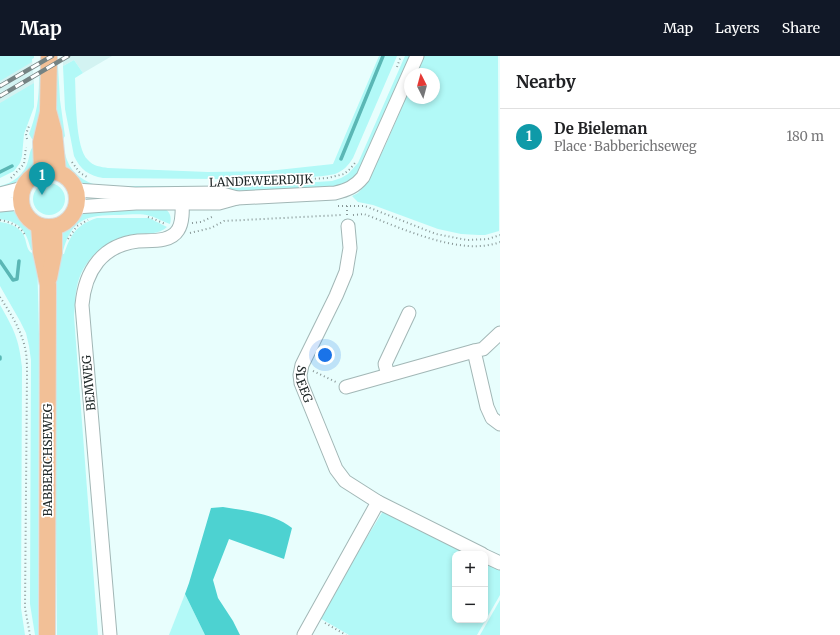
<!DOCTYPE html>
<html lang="en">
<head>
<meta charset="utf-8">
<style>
	:root { --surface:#fff; --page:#f6f6f6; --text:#202124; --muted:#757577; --line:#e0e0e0; --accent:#111827 }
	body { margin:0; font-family:Merriweather,serif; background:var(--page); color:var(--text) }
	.controls { position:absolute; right:12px; bottom:12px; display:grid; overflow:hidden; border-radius:8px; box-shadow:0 2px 6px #0003 }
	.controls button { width:36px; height:36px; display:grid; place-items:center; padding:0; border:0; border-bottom:1px solid var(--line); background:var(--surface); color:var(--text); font:20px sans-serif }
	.compass { position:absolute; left:404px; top:12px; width:36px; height:36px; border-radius:50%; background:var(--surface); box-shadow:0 2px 6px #0003; rotate:354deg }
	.you { position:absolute; left:325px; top:299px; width:14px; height:14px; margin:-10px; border:3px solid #fff; border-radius:50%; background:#1a73e8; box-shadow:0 0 0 6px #1a73e833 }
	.badge { display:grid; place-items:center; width:26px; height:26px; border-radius:50%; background:var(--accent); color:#fff; font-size:13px; font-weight:700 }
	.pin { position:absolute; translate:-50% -33px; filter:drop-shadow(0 1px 2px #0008) }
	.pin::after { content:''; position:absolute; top:21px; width:14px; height:12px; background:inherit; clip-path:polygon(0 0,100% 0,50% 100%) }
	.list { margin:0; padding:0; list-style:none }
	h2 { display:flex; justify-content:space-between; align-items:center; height:52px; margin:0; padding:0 16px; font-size:17px }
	h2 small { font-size:13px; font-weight:400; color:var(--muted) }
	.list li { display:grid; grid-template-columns:26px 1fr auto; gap:12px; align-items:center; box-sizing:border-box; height:56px; padding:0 16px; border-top:1px solid var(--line) }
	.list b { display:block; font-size:15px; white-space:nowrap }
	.list p { margin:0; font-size:13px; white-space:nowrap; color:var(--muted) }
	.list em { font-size:13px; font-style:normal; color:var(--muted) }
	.map { position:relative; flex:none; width:500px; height:579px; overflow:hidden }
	header { display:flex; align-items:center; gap:24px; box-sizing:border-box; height:56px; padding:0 20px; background:var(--accent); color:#fff }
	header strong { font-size:19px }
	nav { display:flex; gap:22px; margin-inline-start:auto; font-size:14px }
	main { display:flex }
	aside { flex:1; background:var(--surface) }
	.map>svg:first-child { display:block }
	.built { fill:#d3f3f2 }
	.green { fill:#b2f9f7 }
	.forest { fill:#4dd2d1 }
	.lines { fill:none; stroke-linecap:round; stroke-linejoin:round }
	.stream { stroke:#5ab7b5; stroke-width:3.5 }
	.minor-casing { stroke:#a2b7b6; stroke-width:15 }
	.major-casing { stroke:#dbdddd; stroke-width:18 }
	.path { stroke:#899898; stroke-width:2; stroke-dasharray:1 3; stroke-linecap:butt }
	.minor { stroke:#fff; stroke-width:13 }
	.major { stroke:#f2c097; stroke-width:16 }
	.rail-casing { stroke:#768383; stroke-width:4.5 }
	.rail { stroke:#fff; stroke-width:3; stroke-dasharray:9; stroke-linecap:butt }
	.labels { text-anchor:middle; stroke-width:3.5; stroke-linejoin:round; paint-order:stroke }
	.street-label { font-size:12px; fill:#202828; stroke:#fff }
</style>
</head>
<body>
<header>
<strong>Map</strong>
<nav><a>Map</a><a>Layers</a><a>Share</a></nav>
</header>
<main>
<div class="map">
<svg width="500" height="579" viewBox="0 0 500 579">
	<rect width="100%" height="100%" fill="#e8fefd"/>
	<g class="built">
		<path d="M 63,0 L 112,0 L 83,17 L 74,4 L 63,10 Z"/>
		<path d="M 32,3 L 34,27 L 28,32 L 0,64 L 0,21 Z"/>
	</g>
	<g class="green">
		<path d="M 0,0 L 34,0 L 34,2 L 32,3 L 32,6 L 0,25 Z"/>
		<path d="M 379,0 L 397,0 L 353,102 C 348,110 343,115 335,118 C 318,122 292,121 274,122 C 217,124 160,122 103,122 C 89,120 80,113 74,100 L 65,53 L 63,10 L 74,4 L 83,17 L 75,22 C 76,39 75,93 88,104 C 93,110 101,111 108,112 L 208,116 L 268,115 L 333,108 Z"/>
		<path d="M 405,0 L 411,0 L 366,104 L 354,124 L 335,131 L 307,132 L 238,135 L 214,131 L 216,130 L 286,128 L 332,125 L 341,122 L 348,118 L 358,107 Z"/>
		<path d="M 423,0 L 498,0 L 499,175 L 485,179 L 479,179 L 461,178 L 438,173 L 373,149 L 358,146 L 352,140 L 358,137 L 366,128 L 386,88 L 410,32 L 410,42 L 434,42 L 434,18 L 416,18 Z"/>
		<path d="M 58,10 L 60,44 L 65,80 L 63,83 L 59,83 L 55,36 L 55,11 Z"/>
		<path d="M 42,19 L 42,42 L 38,83 L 32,83 L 29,78 C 37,57 39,43 39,21 Z"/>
		<path d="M 34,27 L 34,51 L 24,78 L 22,100 L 20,107 L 14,115 L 0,122 L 0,47 Z"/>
		<path d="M 34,90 L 36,105 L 34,109 L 18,125 L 10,131 L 0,134 L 0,130 C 13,127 25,118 28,105 C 30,100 29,94 34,90 Z"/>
		<path d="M 63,91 C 65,95 65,100 67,104 C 72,118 85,126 99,130 L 204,130 L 207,132 L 136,133 L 83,130 L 65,113 Z"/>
		<circle cx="49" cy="143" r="16"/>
		<path d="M 163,152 C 170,155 172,161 170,168 C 163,166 156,161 150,160 C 140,157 129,159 119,159 C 87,159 72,162 63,195 L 58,195 L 60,179 L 63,173 L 81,157 Z"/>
		<path d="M 0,153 L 8,153 L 15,156 L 31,171 L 34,175 L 37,194 L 31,194 C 26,175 21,166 0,163 Z"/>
		<path d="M 97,162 L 149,162 L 167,171 C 159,179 146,177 136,178 C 108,181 83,202 77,230 C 75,239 75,250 74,260 L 98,579 L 57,579 L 54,243 L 57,198 L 64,198 C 71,178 76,169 97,162 Z"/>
		<path d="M 0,166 C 9,167 18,170 23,178 C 28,186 25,198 37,198 L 39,280 L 38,579 L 35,579 L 30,548 L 31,304 L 29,290 L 26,277 L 20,265 L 0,230 Z"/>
		<path d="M 0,249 C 14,273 19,283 22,311 L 21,552 L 25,579 L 0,579 Z"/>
		<path d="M 383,455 L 476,498 L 455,498 L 455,564 L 485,564 L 485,502 L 500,510 L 500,539 L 477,579 L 349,579 L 318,561 Z"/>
		<path d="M 185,538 L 205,579 L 169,579 Z"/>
		<path d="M 500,544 L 500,579 L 480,579 Z"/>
	</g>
	<path class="forest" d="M 223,451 C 246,455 273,457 292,472 L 284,503 L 229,483 L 213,524 L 218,542 L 233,565 L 240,579 L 205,579 L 185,538 L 189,527 L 211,452 Z"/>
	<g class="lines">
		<g class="stream">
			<path d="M 341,103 L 383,0"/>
			<path d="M 0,116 L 12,110"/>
			<path d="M 0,205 L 13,224 L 17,223 L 19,205"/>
			<path d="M 0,301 L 0,303"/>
		</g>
		<defs>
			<g id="minor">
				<path d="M 76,134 L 135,138 L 219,137 L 237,142 L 335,137 C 347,134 355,131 363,121 L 417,0"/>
				<path d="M 0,138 L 23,132"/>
				<path d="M 0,149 L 21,147"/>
				<path d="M 76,151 L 136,147 L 219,147 L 237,142"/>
				<path id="s1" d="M 348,170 L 350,192 L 346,216 L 336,240 L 302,309 L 300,319 L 301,327 L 336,413 L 345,425 L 378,446 L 482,498"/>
				<path d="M 500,277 L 483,293 L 474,295 L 487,351 L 492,362 L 500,368"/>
				<path d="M 388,319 L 385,308 L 409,257"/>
				<path d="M 346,331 L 474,295"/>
				<path d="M 485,500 L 500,507"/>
				<path d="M 110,579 L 82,249 C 85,215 102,189 138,185 C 150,184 170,187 178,174 C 184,165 182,148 182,138"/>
				<path d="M 304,579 L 378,446"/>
			</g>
			<g id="major">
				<path d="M 49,0 L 48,54 L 54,76 L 58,116"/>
				<circle cx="49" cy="143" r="28"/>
				<path d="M 42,116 L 41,86 L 48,56"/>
				<path d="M 39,170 L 41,196 L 48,229 L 47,579"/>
				<path d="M 49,222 L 54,197 L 54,171"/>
			</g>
		</defs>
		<use href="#minor" class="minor-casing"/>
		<use href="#major" class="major-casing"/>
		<g class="path">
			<path d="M 397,11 L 401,0"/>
			<path d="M 27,83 L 26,78 L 29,70"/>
			<path d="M 72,106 L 80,117 L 89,122"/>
			<path d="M 11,122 L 24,108 L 26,91"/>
			<path d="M 231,127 L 328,122 L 344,118 L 350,113 L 355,107"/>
			<path d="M 338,150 L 365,150 L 436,178 L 467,184 L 488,183 L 500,179"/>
			<path d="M 347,150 L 347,159"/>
			<path d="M 353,159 L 364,158 C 401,172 462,201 500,186"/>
			<path d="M 148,161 L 154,163 L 165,168"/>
			<path d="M 0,164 C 11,166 20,170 25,179"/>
			<path d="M 192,167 L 201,166 L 214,160"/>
			<path d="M 190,177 L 211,172 L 224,165 L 341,159"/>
			<path d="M 68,183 L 77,170 L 88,164"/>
			<path d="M 0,241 C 10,257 21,273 25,292 C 27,300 27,309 27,317 L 25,552 L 30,579"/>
			<path d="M 313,315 L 336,326"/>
			<path d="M 325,567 L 346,579"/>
		</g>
		<use href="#minor" class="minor"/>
		<use href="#major" class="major"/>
		<defs>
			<g id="rail">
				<path d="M 0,30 L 52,0"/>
				<path d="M 0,40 L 68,0"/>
			</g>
		</defs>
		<use href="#rail" class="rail-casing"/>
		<use href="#rail" class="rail"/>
	</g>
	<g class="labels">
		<g class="street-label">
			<text transform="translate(261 125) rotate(-2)" y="4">LANDEWEERDIJK</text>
			<text transform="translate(89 327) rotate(-95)" y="4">BEMWEG</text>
			<text dy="4" stroke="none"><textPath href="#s1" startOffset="169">SLEEG</textPath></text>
			<text transform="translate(48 404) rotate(-90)" y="4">BABBERICHSEWEG</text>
		</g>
	</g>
</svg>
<div class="controls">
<button>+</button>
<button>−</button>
</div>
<svg class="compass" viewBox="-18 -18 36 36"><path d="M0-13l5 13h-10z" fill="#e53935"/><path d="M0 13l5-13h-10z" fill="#757577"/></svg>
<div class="you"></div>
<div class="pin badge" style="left:42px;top:139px;background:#0f9aa8">1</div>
</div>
<aside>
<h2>Nearby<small></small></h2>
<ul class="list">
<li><span class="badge" style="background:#0f9aa8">1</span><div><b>De Bieleman</b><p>Place · Babberichseweg</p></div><em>180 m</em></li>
</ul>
</aside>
</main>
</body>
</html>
